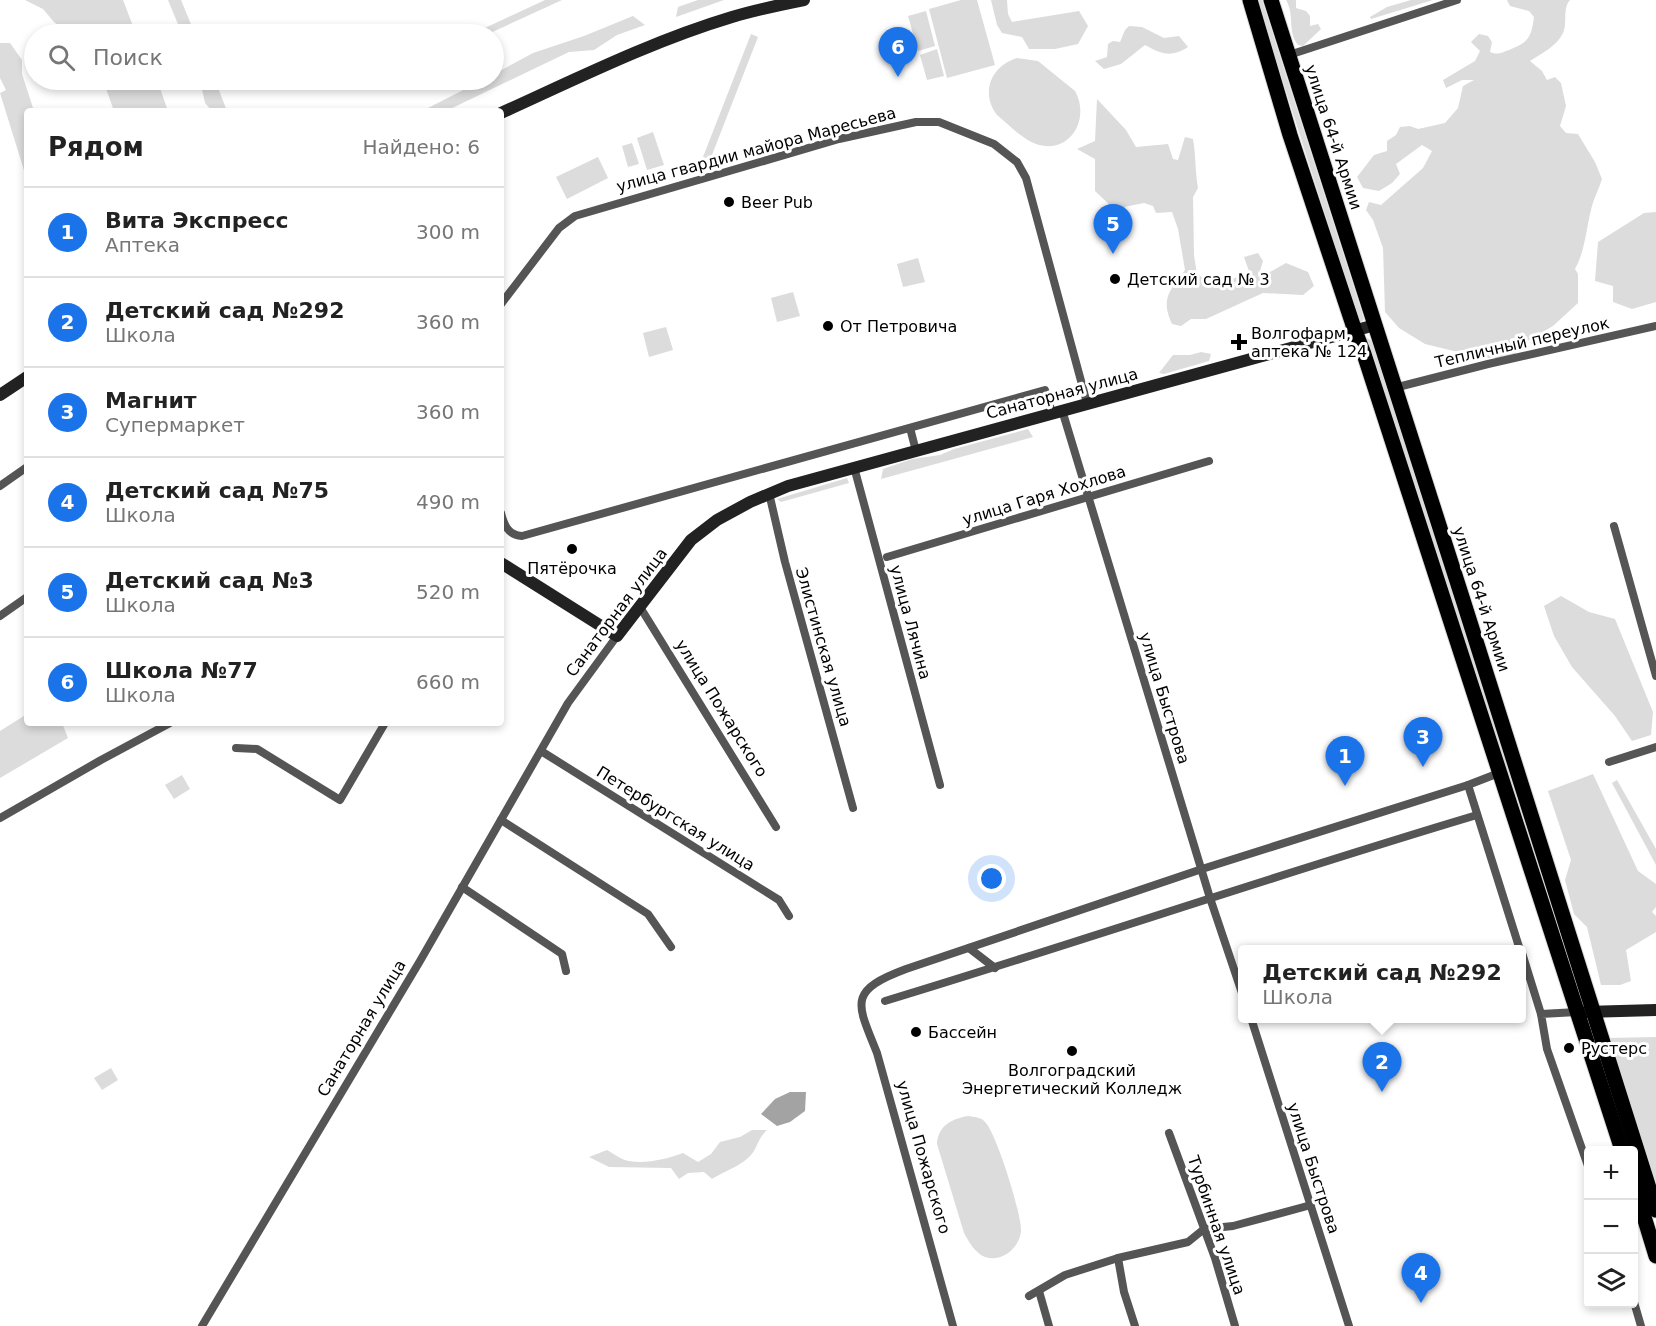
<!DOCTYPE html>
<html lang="ru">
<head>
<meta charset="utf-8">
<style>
	:root { --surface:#fff; --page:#f6f6f6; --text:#222; --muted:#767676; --line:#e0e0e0; --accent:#1a73e8 }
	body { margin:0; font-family:"DejaVu Sans",sans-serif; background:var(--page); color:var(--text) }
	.controls { position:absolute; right:18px; bottom:18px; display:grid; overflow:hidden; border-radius:6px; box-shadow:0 3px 9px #0003 }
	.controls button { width:54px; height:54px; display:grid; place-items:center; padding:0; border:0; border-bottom:2px solid var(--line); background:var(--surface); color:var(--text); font:30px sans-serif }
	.you { position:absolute; left:992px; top:879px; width:21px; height:21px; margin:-15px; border:4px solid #fff; border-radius:50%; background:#1a73e8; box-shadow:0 0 0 9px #1a73e833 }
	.badge { display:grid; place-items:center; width:39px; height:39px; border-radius:50%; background:var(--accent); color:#fff; font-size:20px; font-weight:700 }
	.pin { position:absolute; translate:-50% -50px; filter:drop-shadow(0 2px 3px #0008) }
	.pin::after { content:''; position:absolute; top:32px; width:21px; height:18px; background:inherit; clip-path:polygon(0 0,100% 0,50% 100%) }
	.popup { position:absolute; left:1238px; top:945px; width:288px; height:78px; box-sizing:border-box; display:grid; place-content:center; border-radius:6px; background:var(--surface); filter:drop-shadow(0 2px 4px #0005); font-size:20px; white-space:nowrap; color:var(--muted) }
	.popup b { font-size:22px; color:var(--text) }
	.popup::after { content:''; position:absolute; left:50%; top:100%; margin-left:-12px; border:12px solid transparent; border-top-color:var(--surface) }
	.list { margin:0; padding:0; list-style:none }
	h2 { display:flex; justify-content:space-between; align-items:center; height:78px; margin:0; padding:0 24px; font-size:26px }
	h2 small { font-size:20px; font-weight:400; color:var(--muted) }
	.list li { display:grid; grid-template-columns:39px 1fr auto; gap:18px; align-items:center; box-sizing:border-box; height:90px; padding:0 24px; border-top:2px solid var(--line) }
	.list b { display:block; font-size:22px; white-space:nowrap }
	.list p { margin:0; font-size:20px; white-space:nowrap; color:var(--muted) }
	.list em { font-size:20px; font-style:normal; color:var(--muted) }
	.icon { flex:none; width:33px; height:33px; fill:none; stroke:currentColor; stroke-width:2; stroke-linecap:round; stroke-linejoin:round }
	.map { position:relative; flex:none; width:1656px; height:1326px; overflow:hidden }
	.search { position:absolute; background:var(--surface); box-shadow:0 3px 9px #0003; left:24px; top:24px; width:480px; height:66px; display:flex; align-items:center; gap:15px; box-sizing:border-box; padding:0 21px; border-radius:33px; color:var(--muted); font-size:22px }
	.panel { position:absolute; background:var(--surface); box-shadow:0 3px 9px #0003; left:24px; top:108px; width:480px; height:618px; border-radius:6px }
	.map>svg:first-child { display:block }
	.green { fill:#dcdcdc }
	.water { fill:#a3a3a3 }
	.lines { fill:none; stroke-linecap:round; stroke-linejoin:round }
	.highway-casing { stroke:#dbdbdb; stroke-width:17 }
	.street { stroke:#555; stroke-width:8 }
	.secondary { stroke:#222; stroke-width:12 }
	.highway { stroke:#000; stroke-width:15 }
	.poi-dot { fill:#000; stroke:#fff; stroke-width:2 }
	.labels { text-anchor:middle; stroke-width:6; stroke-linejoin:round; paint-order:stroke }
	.street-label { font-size:16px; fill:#000; stroke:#fff }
	.poi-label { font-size:16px; fill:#000; stroke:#fff; text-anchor:start }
</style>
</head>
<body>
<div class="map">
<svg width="1656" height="1326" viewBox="0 0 1656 1326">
	<rect width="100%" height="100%" fill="#fff"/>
	<g class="green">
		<path d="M 25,0 L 123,0 L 136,34 L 69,34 L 54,22 L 43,9 Z"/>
		<path d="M 168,0 L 181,0 L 195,34 L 182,34 Z"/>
		<path d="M 545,0 L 562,0 L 488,34 L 472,34 Z"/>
		<path d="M 698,0 L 724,0 L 676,17 L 678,7 Z"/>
		<path d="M 961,0 L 977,0 L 995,65 L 947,78 L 929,9 Z"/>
		<path d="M 991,0 L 1007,0 L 1008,14 L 1012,22 L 1079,11 L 1088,26 L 1078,44 L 1055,49 L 1029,49 L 1022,37 L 1002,33 L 997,25 Z"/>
		<path d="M 1257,0 L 1262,0 L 1364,319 L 1362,322 L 1359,321 Z"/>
		<path d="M 1286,0 L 1296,0 L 1296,8 L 1306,11 L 1310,16 L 1310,26 L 1318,24 L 1321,29 L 1303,46 L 1298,45 C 1287,31 1295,15 1286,0 Z"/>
		<path d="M 1411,0 L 1433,0 L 1371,19 L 1370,17 L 1387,7 Z"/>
		<path d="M 1507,0 L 1570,0 C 1562,9 1568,22 1563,33 C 1558,45 1541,54 1530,61 L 1542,71 L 1547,80 L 1555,77 L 1561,83 L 1566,106 L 1560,126 L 1566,133 L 1578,134 L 1595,162 L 1602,179 C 1599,189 1593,200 1591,210 C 1586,230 1585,251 1575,269 L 1578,274 L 1578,303 L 1553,326 L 1524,343 L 1515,354 L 1500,358 L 1482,358 L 1425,344 L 1399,328 L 1385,312 L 1383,248 L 1373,220 L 1366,210 L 1369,202 L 1381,205 L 1423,168 L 1432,151 L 1422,145 L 1396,164 L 1400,174 L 1392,183 L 1379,191 L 1363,188 L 1357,177 L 1374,155 L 1387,151 L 1387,141 L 1396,135 L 1400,127 L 1410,126 L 1418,129 L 1445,123 L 1458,108 L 1463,86 L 1474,80 L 1462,80 L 1446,88 L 1443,80 L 1475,61 L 1480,51 L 1471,42 L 1479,34 L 1488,36 L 1492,42 L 1490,52 C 1498,55 1501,53 1509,50 C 1528,42 1531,39 1534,17 L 1529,11 L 1510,6 Z"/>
		<path d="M 926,11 L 935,46 L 918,51 L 908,16 Z"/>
		<path d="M 633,16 L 645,25 L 617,35 L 594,50 L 569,52 L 446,111 L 422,111 L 483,80 L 494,80 L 494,74 L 533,53 L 584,36 Z"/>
		<path d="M 1129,26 L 1142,27 L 1164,38 L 1179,36 L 1188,47 C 1171,58 1161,54 1145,45 L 1121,64 L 1104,69 L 1095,61 L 1107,57 L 1108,44 L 1113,41 L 1120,42 L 1125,30 Z"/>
		<path d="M 751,34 L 758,37 L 710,160 L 703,157 Z"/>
		<path d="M 0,43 L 10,43 L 22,60 L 22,74 L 34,111 L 27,111 L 27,180 L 0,93 L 6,90 L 0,78 Z"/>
		<path d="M 937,49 L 944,76 L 927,80 L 920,55 Z"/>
		<path d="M 1017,58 L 1038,61 L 1075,91 C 1090,117 1072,153 1039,145 C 1024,141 1009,125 997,115 C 980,93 991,66 1017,58 Z"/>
		<path d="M 103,80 L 157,80 L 168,111 L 114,111 Z"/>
		<path d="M 200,80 L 215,80 L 227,111 L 212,111 L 205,103 Z"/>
		<path d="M 1097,99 L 1126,130 L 1136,147 L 1168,144 L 1173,159 L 1178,160 L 1185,137 L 1193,139 C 1196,156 1195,172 1198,188 L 1193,197 L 1194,255 L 1197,274 C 1215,287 1231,281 1249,271 L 1244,257 L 1258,253 L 1263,261 L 1260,271 L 1270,272 L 1286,263 L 1308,272 L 1314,286 L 1303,295 L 1263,293 L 1206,319 L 1191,319 L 1181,326 L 1172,324 C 1160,298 1170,291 1185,270 L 1178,229 L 1172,212 L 1156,213 L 1153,206 L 1144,203 L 1114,209 L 1095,191 L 1095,159 L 1077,149 L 1095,141 Z"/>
		<path d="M 653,132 L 664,165 L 647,170 L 637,138 Z"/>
		<path d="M 632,143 L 639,164 L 628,167 L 622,146 Z"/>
		<path d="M 598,157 L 608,178 L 567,199 L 556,177 Z"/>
		<path d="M 1656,212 L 1656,302 L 1632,309 L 1613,302 L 1613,286 L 1595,281 L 1598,242 L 1644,213 Z"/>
		<path d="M 918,258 L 925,282 L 903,287 L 897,264 Z"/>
		<path d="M 793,292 L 800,316 L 777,322 L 771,298 Z"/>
		<path d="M 666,327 L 673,350 L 649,357 L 643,333 Z"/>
		<path d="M 1367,338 L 1372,341 L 1583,999 L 1581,1003 L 1365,341 Z"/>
		<path d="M 1201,352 L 1211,354 L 1209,361 L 1164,374 L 1159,373 L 1173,355 L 1190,355 Z"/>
		<path d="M 1028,429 L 1033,437 L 881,479 L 883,469 L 912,459 L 940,455 L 954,449 Z"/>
		<path d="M 847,478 L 849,483 L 781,502 L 777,499 Z"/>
		<path d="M 1561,596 L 1589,612 L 1615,619 L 1653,712 L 1651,735 L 1632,741 L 1615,716 L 1572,667 L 1554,636 L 1544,606 Z"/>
		<path d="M 27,714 L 27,723 L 62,723 L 68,738 L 0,778 L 0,731 Z"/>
		<path d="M 1593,774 L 1638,871 L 1656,884 L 1656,907 L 1652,912 L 1656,916 L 1656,932 L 1626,950 L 1631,981 L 1620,985 L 1601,985 L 1587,927 L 1574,914 L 1565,880 L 1571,860 L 1548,791 Z"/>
		<path d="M 182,775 L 190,789 L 174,799 L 165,785 Z"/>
		<path d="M 1617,780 L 1656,849 L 1656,865 L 1612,783 Z"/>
		<path d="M 1656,1037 L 1656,1189 L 1607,1038 Z"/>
		<path d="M 111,1068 L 118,1080 L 102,1090 L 94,1078 Z"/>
		<path d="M 968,1116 C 974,1117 981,1117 985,1122 C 996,1132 1022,1215 1021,1231 C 1020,1247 1002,1263 985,1257 C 975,1253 969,1242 964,1233 L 937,1144 C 938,1126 951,1119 968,1116 Z"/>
		<path d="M 752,1130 L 767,1130 C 759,1138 759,1142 754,1151 C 746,1164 725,1171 712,1179 L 704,1172 L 688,1173 L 679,1179 L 671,1168 L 609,1167 L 589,1157 L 607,1150 C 614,1154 622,1160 629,1161 C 647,1164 666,1159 683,1153 L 698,1162 L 711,1154 L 720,1142 L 740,1137 Z"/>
	</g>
	<path class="water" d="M 790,1092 L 806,1092 L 805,1111 L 790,1122 L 777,1126 L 761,1114 L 775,1099 Z"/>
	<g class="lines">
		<defs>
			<g id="highway">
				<path d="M 1250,0 L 1290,135 L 1355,331 L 1364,354 L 1622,1150"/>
				<path d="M 1271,0 L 1463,600 L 1656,1210"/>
				<path d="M 1634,1184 L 1656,1256"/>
			</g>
		</defs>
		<use href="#highway" class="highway-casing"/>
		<g class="street">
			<path d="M 1289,55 L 1457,0"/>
			<path d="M 501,304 L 559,228 L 575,216 L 839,139 L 916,122 L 939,122 L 994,144 L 1017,162 L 1026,178 L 1087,403"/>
			<path d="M 1394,388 L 1488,364 L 1656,326"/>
			<path d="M 1062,410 L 1210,898 L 1242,993"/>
			<path d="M 910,428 L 916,451"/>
			<path d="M 854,467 L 940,785"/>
			<path d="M 0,486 L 27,467"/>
			<path d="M 769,493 L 785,562 L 853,808"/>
			<path d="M 501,513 C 504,525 508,535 522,536 L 1045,390 L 1052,413"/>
			<path d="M 1614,526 L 1656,676"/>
			<path d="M 887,557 L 1209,461"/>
			<path d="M 640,607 L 776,827"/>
			<path d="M 0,616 L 27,597"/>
			<path d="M 236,748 L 257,749 L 340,800 L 385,723"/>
			<path d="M 541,751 L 779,900 L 789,916"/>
			<path d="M 1609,762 L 1656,747"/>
			<path d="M 1468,785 L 1520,950"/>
			<path d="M 0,818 L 101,760 L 170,723"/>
			<path d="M 501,820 L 648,914 L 671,947"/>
			<path d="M 462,887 L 562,954 L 566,971"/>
			<path d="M 969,948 L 995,968"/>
			<path d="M 1522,953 L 1541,1014"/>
			<path d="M 885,1001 C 1083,941 1279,874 1477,815"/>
			<path d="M 1577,1012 L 1541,1014 L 1547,1049 L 1588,1166"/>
			<path d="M 1251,1018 L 1349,1326"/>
			<path d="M 1169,1133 L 1215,1258 L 1235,1326"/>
			<path d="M 1118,1258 L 1124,1292 L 1135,1326"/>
			<path d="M 1039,1291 L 1049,1326"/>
			<path d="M 1029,1296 L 1065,1275 L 1118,1258 L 1188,1242 L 1204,1229 L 1233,1226 L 1311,1205"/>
			<path d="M 1634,1302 L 1641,1326"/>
			<path d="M 202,1326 L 420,961 L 568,703 L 617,636"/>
			<path d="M 953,1326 L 877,1053 C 857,1003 847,991 906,969 L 1202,869 L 1468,785 L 1499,773"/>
		</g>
		<g class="secondary">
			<path d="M 501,113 C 576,79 652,41 732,17 C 755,10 779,5 804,0"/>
			<path d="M 0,395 L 27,377"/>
			<path d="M 501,563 L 617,636 L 691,540 L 717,520 L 750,502 L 788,486 L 1375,325"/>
			<path d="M 1585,1012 L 1656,1010"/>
		</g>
		<use href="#highway" class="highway"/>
	</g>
	<g class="poi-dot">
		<circle cx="729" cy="202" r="6"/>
		<circle cx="1115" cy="279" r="6"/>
		<circle cx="828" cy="326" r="6"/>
		<path d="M1236 333h6v6h6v6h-6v6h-6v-6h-6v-6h6z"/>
		<circle cx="572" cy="549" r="6"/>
		<circle cx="916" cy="1032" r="6"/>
		<circle cx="1569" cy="1048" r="6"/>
		<circle cx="1072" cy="1051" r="6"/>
	</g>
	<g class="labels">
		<g class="street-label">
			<text transform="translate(1334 137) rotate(72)" y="6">улица 64-й Армии</text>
			<text transform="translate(756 149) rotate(-15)" y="6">улица гвардии майора Маресьева</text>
			<text transform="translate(1522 342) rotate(-13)" y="6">Тепличный переулок</text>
			<text transform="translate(1062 393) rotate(-15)" y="6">Санаторная улица</text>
			<text transform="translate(1044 495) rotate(-17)" y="6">улица Гаря Хохлова</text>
			<text transform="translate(1482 599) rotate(72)" y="6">улица 64-й Армии</text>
			<text transform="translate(616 612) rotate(-53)" y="6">Санаторная улица</text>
			<text transform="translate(911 622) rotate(75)" y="6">улица Лячина</text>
			<text transform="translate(824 647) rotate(74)" y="6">Элистинская улица</text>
			<text transform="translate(1165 698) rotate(73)" y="6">улица Быстрова</text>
			<text transform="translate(722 708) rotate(58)" y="6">улица Пожарского</text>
			<text transform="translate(676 818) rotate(32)" y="6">Петербургская улица</text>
			<text transform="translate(361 1028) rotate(-59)" y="6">Санаторная улица</text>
			<text transform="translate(924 1157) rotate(74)" y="6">улица Пожарского</text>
			<text transform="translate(1314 1168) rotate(72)" y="6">улица Быстрова</text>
			<text transform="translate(1217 1225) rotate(71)" y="6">Турбинная улица</text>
		</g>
		<g class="poi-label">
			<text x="741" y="208">Beer Pub</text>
			<text x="1127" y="285">Детский сад № 3</text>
			<text x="840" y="332">От Петровича</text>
			<text x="1251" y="339">Волгофарм,<tspan x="1251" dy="18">аптека № 124</tspan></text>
			<text x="572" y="574" text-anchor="middle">Пятёрочка</text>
			<text x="928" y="1038">Бассейн</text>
			<text x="1581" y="1054">Рустерс</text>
			<text x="1072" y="1076" text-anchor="middle">Волгоградский<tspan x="1072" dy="18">Энергетический Колледж</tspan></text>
		</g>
	</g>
</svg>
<div class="controls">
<button>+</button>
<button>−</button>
<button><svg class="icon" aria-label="layers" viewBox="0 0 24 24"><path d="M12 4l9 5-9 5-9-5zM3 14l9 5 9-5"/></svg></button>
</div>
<div class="you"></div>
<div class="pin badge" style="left:1345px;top:786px">1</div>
<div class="pin badge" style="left:1382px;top:1092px">2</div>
<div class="popup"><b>Детский сад №292</b>Школа</div>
<div class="pin badge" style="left:1423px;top:767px">3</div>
<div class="pin badge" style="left:1421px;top:1303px">4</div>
<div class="pin badge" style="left:1113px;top:254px">5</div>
<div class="pin badge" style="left:898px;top:77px">6</div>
<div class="search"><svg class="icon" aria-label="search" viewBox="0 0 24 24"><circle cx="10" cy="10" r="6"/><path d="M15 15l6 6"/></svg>Поиск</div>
<section class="panel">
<h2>Рядом<small>Найдено: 6</small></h2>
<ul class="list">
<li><span class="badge">1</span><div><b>Вита Экспресс</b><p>Аптека</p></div><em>300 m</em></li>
<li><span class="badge">2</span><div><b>Детский сад №292</b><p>Школа</p></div><em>360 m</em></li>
<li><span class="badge">3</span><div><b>Магнит</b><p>Супермаркет</p></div><em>360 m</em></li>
<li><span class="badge">4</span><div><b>Детский сад №75</b><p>Школа</p></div><em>490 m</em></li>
<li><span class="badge">5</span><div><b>Детский сад №3</b><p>Школа</p></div><em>520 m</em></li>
<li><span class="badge">6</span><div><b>Школа №77</b><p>Школа</p></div><em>660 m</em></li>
</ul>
</section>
</div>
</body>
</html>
